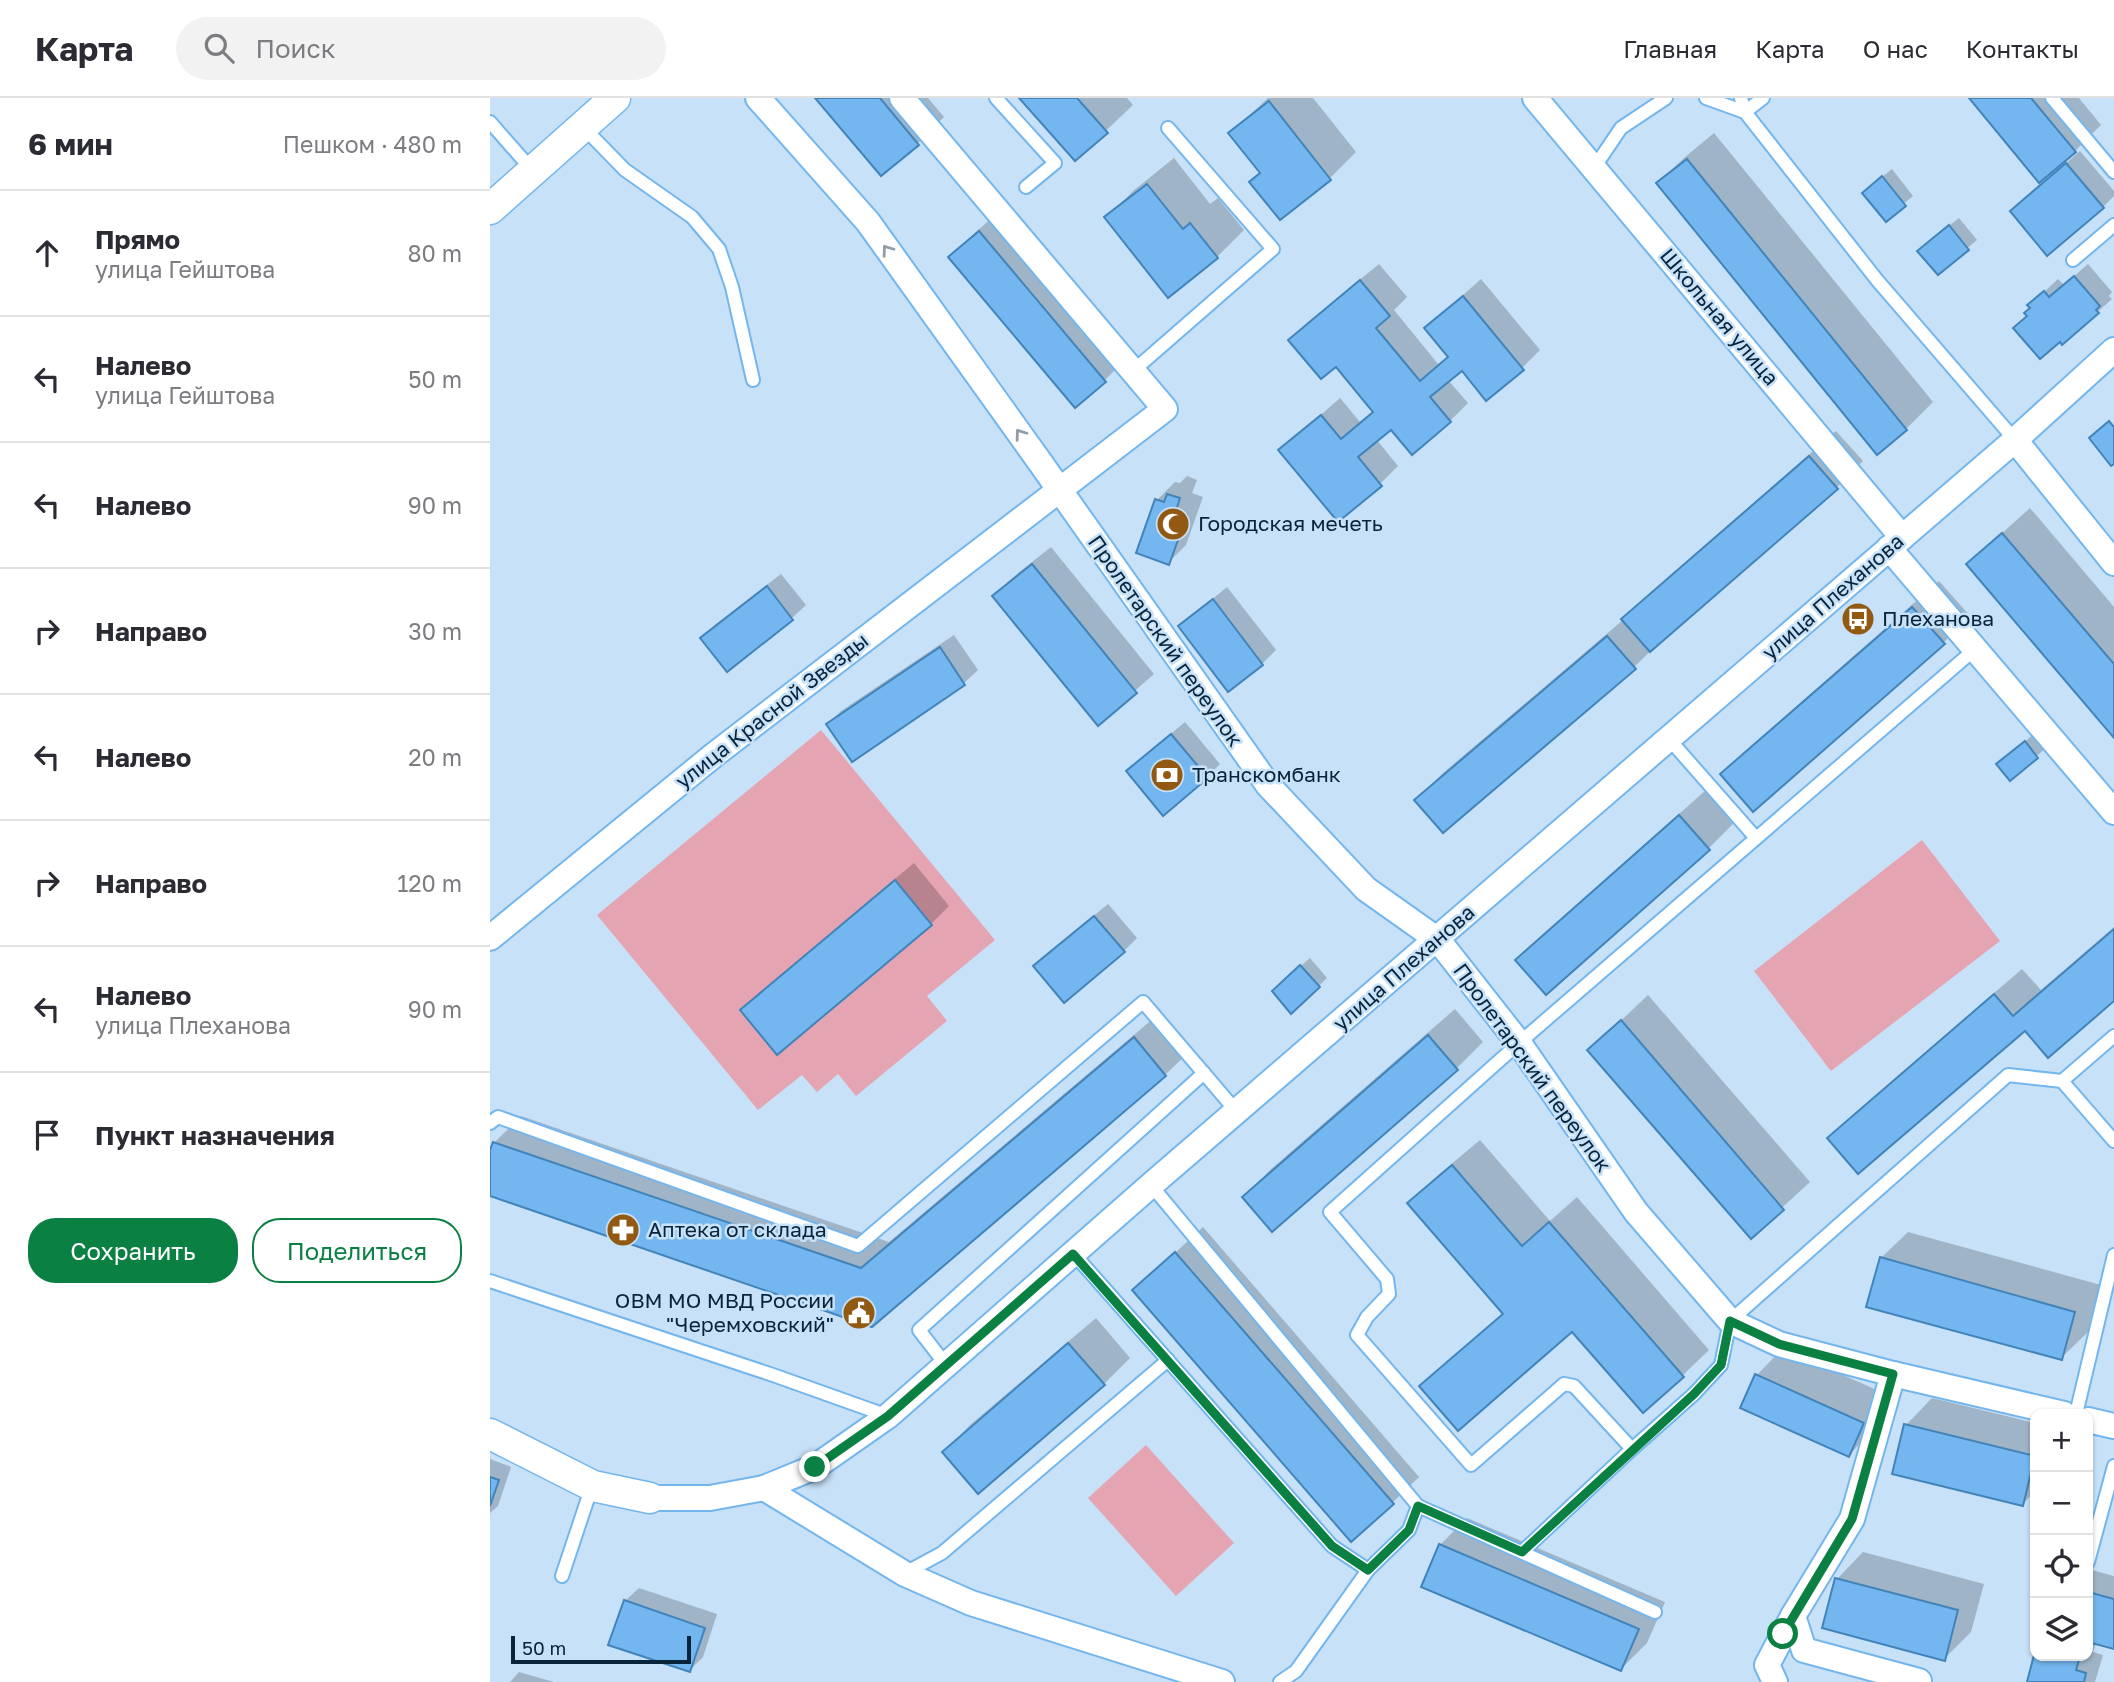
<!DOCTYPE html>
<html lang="ru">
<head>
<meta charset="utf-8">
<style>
	:root { --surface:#fff; --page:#f2f2f3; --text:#2b2b33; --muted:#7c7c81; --line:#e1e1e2; --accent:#0b8043 }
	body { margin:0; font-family:"Golos Text",sans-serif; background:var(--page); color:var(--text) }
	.controls { position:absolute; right:21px; bottom:21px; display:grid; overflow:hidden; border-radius:14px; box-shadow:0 2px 5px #0004 }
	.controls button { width:63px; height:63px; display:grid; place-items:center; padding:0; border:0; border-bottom:2px solid var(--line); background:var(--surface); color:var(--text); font:35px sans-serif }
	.scale { position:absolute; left:21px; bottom:18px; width:180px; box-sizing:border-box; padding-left:7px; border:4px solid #08243a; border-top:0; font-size:19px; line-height:24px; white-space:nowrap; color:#08243a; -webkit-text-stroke:5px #c7e1f8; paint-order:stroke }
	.stop { position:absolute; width:21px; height:21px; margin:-16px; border:5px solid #0b8043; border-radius:50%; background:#fff }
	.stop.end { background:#0b8043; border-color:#fff; box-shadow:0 2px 7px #0008 }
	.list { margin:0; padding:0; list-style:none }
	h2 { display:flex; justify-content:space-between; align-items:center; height:91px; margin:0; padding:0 28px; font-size:30px }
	h2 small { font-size:23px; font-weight:400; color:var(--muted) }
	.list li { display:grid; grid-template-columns:46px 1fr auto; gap:21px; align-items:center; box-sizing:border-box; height:126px; padding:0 28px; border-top:2px solid var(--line) }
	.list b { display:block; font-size:26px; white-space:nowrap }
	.list p { margin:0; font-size:23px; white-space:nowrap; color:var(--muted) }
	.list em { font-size:23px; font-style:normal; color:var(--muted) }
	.actions { display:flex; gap:14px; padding:21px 28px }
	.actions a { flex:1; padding:16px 0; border:2px solid var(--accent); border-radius:28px; text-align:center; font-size:24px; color:var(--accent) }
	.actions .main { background:var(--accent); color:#fff }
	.icon { flex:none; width:38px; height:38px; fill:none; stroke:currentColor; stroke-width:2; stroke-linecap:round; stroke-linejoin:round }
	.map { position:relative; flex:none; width:1624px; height:1584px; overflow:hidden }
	header { display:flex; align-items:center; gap:42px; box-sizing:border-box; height:98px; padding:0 35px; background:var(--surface); border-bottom:2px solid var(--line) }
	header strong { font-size:33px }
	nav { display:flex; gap:38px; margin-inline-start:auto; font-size:24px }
	.search { width:490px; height:63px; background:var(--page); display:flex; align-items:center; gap:18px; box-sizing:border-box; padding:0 24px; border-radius:38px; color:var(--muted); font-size:26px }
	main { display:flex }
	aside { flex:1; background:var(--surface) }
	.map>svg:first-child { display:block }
	.green { fill:#e5a4b2 }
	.shadow { fill:#0003 }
	.building { fill:#74b7f0; stroke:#4284ba; stroke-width:2 }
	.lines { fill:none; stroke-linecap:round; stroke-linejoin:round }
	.service-casing { stroke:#73b6ee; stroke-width:16 }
	.minor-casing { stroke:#73b6ee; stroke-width:28 }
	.tertiary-casing { stroke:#73b6ee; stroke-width:33 }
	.service { stroke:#fff; stroke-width:12 }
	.minor { stroke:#fff; stroke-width:24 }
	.tertiary { stroke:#fff; stroke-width:30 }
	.oneway { stroke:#909ca6 }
	.route { stroke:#0b8043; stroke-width:9 }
	.labels { text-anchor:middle; stroke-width:5; stroke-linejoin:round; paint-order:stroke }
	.street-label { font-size:21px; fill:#08243a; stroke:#c7e1f8 }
	.poi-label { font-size:21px; fill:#08243a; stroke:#c7e1f8; text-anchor:start }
</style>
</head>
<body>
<header>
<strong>Карта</strong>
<div class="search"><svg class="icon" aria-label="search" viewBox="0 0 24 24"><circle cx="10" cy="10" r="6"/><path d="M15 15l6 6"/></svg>Поиск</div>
<nav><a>Главная</a><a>Карта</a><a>О нас</a><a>Контакты</a></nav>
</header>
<main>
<aside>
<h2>6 мин<small>Пешком · 480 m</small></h2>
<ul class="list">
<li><svg class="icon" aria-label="ahead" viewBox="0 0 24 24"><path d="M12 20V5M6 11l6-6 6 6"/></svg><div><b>Прямо</b><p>улица Гейштова</p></div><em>80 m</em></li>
<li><svg class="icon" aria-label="left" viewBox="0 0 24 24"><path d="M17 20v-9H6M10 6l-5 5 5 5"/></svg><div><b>Налево</b><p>улица Гейштова</p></div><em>50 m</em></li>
<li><svg class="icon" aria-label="left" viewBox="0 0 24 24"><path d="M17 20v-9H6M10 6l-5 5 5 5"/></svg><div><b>Налево</b></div><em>90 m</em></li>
<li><svg class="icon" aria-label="right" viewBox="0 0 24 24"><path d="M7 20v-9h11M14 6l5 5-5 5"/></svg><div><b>Направо</b></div><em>30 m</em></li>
<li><svg class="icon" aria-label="left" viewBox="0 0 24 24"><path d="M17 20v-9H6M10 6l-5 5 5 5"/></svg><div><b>Налево</b></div><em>20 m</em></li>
<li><svg class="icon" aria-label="right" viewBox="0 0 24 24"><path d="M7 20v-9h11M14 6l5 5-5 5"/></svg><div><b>Направо</b></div><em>120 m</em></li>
<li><svg class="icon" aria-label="left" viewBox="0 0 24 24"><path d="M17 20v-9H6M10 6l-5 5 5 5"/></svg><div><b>Налево</b><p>улица Плеханова</p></div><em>90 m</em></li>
<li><svg class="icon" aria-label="arrive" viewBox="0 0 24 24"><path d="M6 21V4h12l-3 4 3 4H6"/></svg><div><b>Пункт назначения</b></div></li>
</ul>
<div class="actions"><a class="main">Сохранить</a><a>Поделиться</a></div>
</aside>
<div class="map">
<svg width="1624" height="1584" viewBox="0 0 1624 1584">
	<rect width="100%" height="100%" fill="#c7e1f8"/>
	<g class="green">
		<path d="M 331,632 L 505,842 L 437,898 L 457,923 L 366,998 L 348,976 L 327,994 L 312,977 L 268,1012 L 107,817 Z"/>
		<path d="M 1432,742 L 1510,843 L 1341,973 L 1264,873 Z"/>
		<path d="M 656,1347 L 744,1445 L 686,1498 L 598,1400 Z"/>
	</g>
	<g class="shadow">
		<path d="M 327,0 L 438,0 L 454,19 L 428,45 Z"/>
		<path d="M 532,0 L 637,0 L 643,7 L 586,61 Z"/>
		<path d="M 778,0 L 823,0 L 866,54 L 839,81 L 741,35 Z"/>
		<path d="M 1481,0 L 1589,0 L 1611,27 L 1585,53 Z"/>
		<path d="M 1224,35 L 1443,304 L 1416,331 L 1387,355 L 1168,85 L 1195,59 Z"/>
		<path d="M 1590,53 L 1624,93 L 1624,98 L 1613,109 L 1522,113 Z"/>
		<path d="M 684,60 L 720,106 L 728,100 L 754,132 L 727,159 L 678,198 L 617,119 L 643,93 Z"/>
		<path d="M 1402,71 L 1423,98 L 1396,121 L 1383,86 Z"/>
		<path d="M 516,108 L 641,256 L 614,283 L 460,159 L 487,133 Z"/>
		<path d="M 1469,120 L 1487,142 L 1448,175 L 1438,144 Z"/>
		<path d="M 889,166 L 917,199 L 904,212 L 948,266 L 959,258 L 936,230 L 991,181 L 1050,252 L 1032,270 L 972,271 L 958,282 L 978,305 L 960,323 L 901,329 L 886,341 L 908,368 L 890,386 L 791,352 L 850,300 L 870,324 L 884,313 L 846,266 L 801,242 L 818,224 Z"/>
		<path d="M 1598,166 L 1622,194 L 1619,198 L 1622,201 L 1573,245 L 1539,217 L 1542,210 L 1540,207 L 1568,181 L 1574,187 Z"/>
		<path d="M 1346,333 L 1373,363 L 1346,390 L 1171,543 L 1144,569 L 926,702 L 953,675 L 1133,522 L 1160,495 Z"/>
		<path d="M 697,378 L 707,382 L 702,395 L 713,399 L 696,447 L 678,465 L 667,402 L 685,384 L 690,385 Z"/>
		<path d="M 1540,410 L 1624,509 L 1624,637 L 1478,466 Z"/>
		<path d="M 561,449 L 664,576 L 608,625 L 504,498 L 522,480 Z"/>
		<path d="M 291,476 L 316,507 L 302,520 L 237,571 L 213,540 L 226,526 Z"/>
		<path d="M 1449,483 L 1480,518 L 1453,545 L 1233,676 L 1259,650 Z"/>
		<path d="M 737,489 L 786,552 L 772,566 L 738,591 L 690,528 Z"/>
		<path d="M 464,537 L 488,572 L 474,585 L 362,662 L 338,626 L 351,613 Z"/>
		<path d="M 695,624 L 730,666 L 717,679 L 652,660 Z"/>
		<path d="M 1544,636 L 1556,650 L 1520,681 L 1517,658 Z"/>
		<path d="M 1216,692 L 1245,724 L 1219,750 L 1027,862 L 1054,836 Z"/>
		<path d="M 424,765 L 459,808 L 441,826 L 287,954 L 252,912 L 270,894 Z"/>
		<path d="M 618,806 L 647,840 L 634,853 L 559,855 Z"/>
		<path d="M 1624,829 L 1624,901 L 1535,930 L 1339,1040 L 1366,1014 L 1532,871 L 1551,892 Z"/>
		<path d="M 820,860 L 837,880 L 801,914 L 792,884 Z"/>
		<path d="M 1158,897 L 1320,1084 L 1261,1138 L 1100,952 Z"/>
		<path d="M 965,911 L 993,944 L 967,970 L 782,1131 L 754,1099 L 780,1072 Z"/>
		<path d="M 671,914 L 702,951 L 675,977 L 381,1227 L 0,1097 L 0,1056 L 4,1045 L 31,1018 L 399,1144 Z"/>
		<path d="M 990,1042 L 1060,1123 L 1087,1099 L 1219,1252 L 1192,1278 L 1082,1231 L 931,1288 L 958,1262 L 1014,1214 L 920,1105 L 946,1079 Z"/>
		<path d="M 713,1129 L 929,1379 L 902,1405 L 645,1192 Z"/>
		<path d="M 1418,1134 L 1611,1187 L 1598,1234 L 1571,1260 L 1391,1160 Z"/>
		<path d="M 606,1220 L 640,1260 L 614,1286 L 454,1354 L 480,1327 Z"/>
		<path d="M 1293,1250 L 1400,1298 L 1385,1330 L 1359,1357 L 1252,1309 L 1267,1277 Z"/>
		<path d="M 1442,1300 L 1545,1325 L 1545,1393 L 1533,1406 L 1416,1327 Z"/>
		<path d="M 0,1361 L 21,1369 L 8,1408 L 0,1415 Z"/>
		<path d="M 977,1420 L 1175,1504 L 1157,1545 L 1131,1571 L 950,1447 Z"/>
		<path d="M 1373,1454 L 1494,1486 L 1481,1534 L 1454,1561 L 1347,1481 Z"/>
		<path d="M 1598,1471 L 1624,1478 L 1624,1549 L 1606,1544 L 1603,1554 L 1613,1557 L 1605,1584 L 1538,1584 L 1546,1558 L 1598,1558 Z"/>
		<path d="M 149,1490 L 227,1516 L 213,1559 L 200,1572 L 135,1503 Z"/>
		<path d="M 29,1574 L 64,1584 L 20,1584 Z"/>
	</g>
	<g class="building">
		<path d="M 325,0 L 390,0 L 429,47 L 391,78 Z"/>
		<path d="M 529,0 L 587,0 L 618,35 L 585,63 Z"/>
		<path d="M 1479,0 L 1541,0 L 1586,54 L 1549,85 Z"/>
		<path d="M 779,3 L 841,82 L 790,122 L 759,84 L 770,75 L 738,35 Z"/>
		<path d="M 1197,61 L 1417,332 L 1387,357 L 1166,85 Z"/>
		<path d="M 1576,65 L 1614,110 L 1557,158 L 1520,113 Z"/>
		<path d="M 1392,78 L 1416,108 L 1396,124 L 1372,95 Z"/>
		<path d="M 657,86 L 693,131 L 700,125 L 728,160 L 678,200 L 614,119 Z"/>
		<path d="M 1459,127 L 1479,152 L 1448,177 L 1427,153 Z"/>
		<path d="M 489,133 L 616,284 L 585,310 L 458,159 Z"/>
		<path d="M 1584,178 L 1610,208 L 1606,212 L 1609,215 L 1572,247 L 1570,244 L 1550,261 L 1523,230 L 1537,218 L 1534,215 L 1540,210 L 1537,207 L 1554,193 L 1559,199 Z"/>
		<path d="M 870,182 L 900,218 L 886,230 L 930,283 L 958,259 L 934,230 L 973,198 L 1034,272 L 996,303 L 972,273 L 940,299 L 961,324 L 922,357 L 901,332 L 868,359 L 892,388 L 848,424 L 788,352 L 831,317 L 851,341 L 883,314 L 846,269 L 831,281 L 798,242 Z"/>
		<path d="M 1619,323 L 1624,329 L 1624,366 L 1621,368 L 1599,340 Z"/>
		<path d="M 1319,358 L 1348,391 L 1160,554 L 1131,521 Z"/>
		<path d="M 677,396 L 690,400 L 686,413 L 697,417 L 679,467 L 646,455 L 665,401 L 674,404 Z"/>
		<path d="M 1512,435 L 1624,566 L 1624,640 L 1476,466 Z"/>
		<path d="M 542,466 L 647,595 L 608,628 L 502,498 Z"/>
		<path d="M 277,488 L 303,522 L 237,574 L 210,540 Z"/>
		<path d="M 723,501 L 773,567 L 738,594 L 688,528 Z"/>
		<path d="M 1422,509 L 1455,546 L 1263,714 L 1230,676 Z"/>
		<path d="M 1117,538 L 1146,571 L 953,735 L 924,702 Z"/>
		<path d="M 450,549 L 475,587 L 362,664 L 336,626 Z"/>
		<path d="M 681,636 L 718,680 L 673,718 L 636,673 Z"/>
		<path d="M 1535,643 L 1548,660 L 1520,683 L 1506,666 Z"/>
		<path d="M 1189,717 L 1220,752 L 1056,897 L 1025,862 Z"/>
		<path d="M 405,782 L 442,827 L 287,957 L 250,912 Z"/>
		<path d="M 604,818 L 635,854 L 574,905 L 543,868 Z"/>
		<path d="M 1624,831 L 1624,903 L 1558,960 L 1535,933 L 1368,1076 L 1337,1040 L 1504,896 L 1523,918 Z"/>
		<path d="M 810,867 L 830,889 L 801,916 L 782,893 Z"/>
		<path d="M 1131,922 L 1294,1112 L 1261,1141 L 1097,952 Z"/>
		<path d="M 938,937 L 968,972 L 782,1134 L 752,1099 Z"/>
		<path d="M 644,939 L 676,978 L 382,1229 L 0,1098 L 0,1052 L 3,1044 L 371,1170 Z"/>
		<path d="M 962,1067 L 1032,1148 L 1059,1124 L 1194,1279 L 1153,1315 L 1082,1234 L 968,1333 L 929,1288 L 1013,1216 L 917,1105 Z"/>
		<path d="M 685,1154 L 904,1406 L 861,1444 L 642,1192 Z"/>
		<path d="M 1390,1159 L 1585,1214 L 1572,1262 L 1376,1209 Z"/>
		<path d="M 578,1245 L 615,1287 L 488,1396 L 452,1354 Z"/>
		<path d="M 1265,1276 L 1374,1325 L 1359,1359 L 1250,1310 Z"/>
		<path d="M 1414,1326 L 1545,1358 L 1533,1408 L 1402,1376 Z"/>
		<path d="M 0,1379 L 9,1382 L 0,1408 Z"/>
		<path d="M 949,1446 L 1149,1531 L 1131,1573 L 931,1489 Z"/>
		<path d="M 1345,1480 L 1468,1512 L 1455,1563 L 1332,1530 Z"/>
		<path d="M 1598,1494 L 1624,1501 L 1624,1551 L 1598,1544 Z"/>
		<path d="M 134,1502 L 215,1530 L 200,1574 L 118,1547 Z"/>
		<path d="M 1545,1553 L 1545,1558 L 1590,1558 L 1586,1572 L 1596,1575 L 1594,1584 L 1537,1584 Z"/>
	</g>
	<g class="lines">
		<defs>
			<g id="service">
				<path d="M 506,0 L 565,65 L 536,89"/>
				<path d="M 1216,0 L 1255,14 L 1273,0"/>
				<path d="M 1251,0 L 1255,14 L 1387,182 L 1525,342"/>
				<path d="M 1562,0 L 1624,74"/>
				<path d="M 0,24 L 43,73"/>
				<path d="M 93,29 L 135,72 L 202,119 L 229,151 L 242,189 L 263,282"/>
				<path d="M 1104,70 L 1131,30 L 1176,0"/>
				<path d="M 1583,162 L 1624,127"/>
				<path d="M 643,273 L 783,151 L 678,30"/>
				<path d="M 1484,552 L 1029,945 L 840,1114 L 897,1181 L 899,1196 L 877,1219 L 867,1237 L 981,1367 L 1074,1286 L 1084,1288 L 1142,1351 L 1204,1296 L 1231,1267 L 1240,1223 L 1518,977 L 1572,983 L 1624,938"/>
				<path d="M 1179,641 L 1266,740"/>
				<path d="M 1572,983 L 1624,1043"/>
				<path d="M 0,1025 L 8,1019 L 368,1148 L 653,904 L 747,1014"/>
				<path d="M 583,1155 L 842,1448 L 878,1472 L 919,1432 L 928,1408 L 661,1087"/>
				<path d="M 0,1183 L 283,1277 L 398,1318"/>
				<path d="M 456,1267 L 429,1232 L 714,975"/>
				<path d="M 1586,1316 L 1624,1157"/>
				<path d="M 928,1408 L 1165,1514"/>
				<path d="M 1032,1454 L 1142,1351"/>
				<path d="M 1598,1464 L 1624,1368"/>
				<path d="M 415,1475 L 452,1455 L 678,1262"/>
				<path d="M 72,1478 L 102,1388"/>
				<path d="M 790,1584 L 806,1573 L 878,1472"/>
			</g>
			<g id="minor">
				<path d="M 268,0 L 378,124 L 552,367 L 778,687 L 876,791 L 948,842 L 1029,945 L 1146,1114 L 1240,1223 L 1289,1246 L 1403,1276 L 1574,1316"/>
				<path d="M 1045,0 L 1412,439"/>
				<path d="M 1525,342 L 1624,465"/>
				<path d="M 1399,450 L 1624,714"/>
				<path d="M 0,840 L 224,657 L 675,311 L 412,0"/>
				<path d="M 1403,1276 L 1362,1421 L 1303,1518 L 1314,1552 L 1429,1583"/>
				<path d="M 1598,1322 L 1624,1328"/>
				<path d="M 274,1390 L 415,1476 L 481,1505 L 732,1584"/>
				<path d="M 160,1400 L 220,1400 L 274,1390 L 325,1369 L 398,1318 L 661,1087 L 1525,342 L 1624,252"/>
				<path d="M 1285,1584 L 1277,1567 L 1303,1518"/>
			</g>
			<g id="tertiary">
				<path d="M 0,111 L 125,0"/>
				<path d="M 0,1336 L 103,1388 L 160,1400"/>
			</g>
		</defs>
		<use href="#service" class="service-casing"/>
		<use href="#minor" class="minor-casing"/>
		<use href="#tertiary" class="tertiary-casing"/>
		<use href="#service" class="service"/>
		<use href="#minor" class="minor"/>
		<use href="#tertiary" class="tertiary"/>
	</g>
	<defs><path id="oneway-chevron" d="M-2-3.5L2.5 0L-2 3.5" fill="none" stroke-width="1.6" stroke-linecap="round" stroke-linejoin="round" transform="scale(1.75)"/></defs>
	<g class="oneway">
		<use href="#oneway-chevron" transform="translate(397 152) rotate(-126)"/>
		<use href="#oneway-chevron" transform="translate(530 336) rotate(-126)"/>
	</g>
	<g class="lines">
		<path class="route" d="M 325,1369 L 398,1318 L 583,1156 L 842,1448 L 878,1472 L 919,1432 L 928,1408 L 1032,1454 L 1204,1296 L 1231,1267 L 1240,1223 L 1289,1246 L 1403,1276 L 1362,1421 L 1293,1536"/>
	</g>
	<defs>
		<symbol id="mosque-disc" viewBox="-11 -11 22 22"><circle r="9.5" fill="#915912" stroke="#c7e1f8"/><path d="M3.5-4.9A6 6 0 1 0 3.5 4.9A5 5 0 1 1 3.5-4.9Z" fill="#fff"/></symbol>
		<symbol id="bus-disc" viewBox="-11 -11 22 22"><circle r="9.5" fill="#915912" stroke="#c7e1f8"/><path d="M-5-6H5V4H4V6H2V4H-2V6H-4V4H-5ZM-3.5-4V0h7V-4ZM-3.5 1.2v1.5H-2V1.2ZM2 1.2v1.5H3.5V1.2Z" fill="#fff"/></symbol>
		<symbol id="bank-disc" viewBox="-11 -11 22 22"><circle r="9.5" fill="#915912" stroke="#c7e1f8"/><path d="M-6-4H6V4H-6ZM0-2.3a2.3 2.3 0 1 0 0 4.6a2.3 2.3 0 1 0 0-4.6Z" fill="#fff"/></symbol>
		<symbol id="pharmacy-disc" viewBox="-11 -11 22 22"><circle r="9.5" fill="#915912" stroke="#c7e1f8"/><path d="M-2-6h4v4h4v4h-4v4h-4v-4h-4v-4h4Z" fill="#fff"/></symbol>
		<symbol id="civic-disc" viewBox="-11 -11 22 22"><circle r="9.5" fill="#915912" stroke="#c7e1f8"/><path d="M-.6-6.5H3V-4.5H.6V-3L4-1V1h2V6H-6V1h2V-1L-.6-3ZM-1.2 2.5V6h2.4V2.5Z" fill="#fff"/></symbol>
	</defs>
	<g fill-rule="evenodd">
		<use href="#mosque-disc" x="664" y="407" width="38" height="38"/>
		<use href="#bus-disc" x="1349" y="502" width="38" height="38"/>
		<use href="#bank-disc" x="658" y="658" width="38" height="38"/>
		<use href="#pharmacy-disc" x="114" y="1113" width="38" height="38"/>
		<use href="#civic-disc" x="350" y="1196" width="38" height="38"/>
	</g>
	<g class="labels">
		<g class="street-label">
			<text transform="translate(1229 219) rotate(50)" y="7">Школьная улица</text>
			<text transform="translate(1343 499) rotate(-41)" y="7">улица Плеханова</text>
			<text transform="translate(675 543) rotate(55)" y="7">Пролетарский переулок</text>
			<text transform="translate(282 613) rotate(-38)" y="7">улица Красной Звезды</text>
			<text transform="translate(914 870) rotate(-41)" y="7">улица Плеханова</text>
			<text transform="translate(1042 970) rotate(54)" y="7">Пролетарский переулок</text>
		</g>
		<g class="poi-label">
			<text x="708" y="433">Городская мечеть</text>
			<text x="1392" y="528">Плеханова</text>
			<text x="702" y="684">Транскомбанк</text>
			<text x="158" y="1139">Аптека от склада</text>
			<text x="344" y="1210" text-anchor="end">ОВМ МО МВД России<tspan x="344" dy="24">"Черемховский"</tspan></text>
		</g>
	</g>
</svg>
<div class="controls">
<button>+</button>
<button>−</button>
<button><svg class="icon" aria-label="locate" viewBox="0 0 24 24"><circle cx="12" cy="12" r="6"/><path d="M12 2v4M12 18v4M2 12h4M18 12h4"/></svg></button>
<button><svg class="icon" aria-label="layers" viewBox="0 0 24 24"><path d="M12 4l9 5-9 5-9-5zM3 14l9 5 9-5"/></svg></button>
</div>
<div class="scale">50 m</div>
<div class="stop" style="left:1293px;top:1536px"></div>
<div class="stop end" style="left:325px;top:1369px"></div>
</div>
</main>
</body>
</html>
